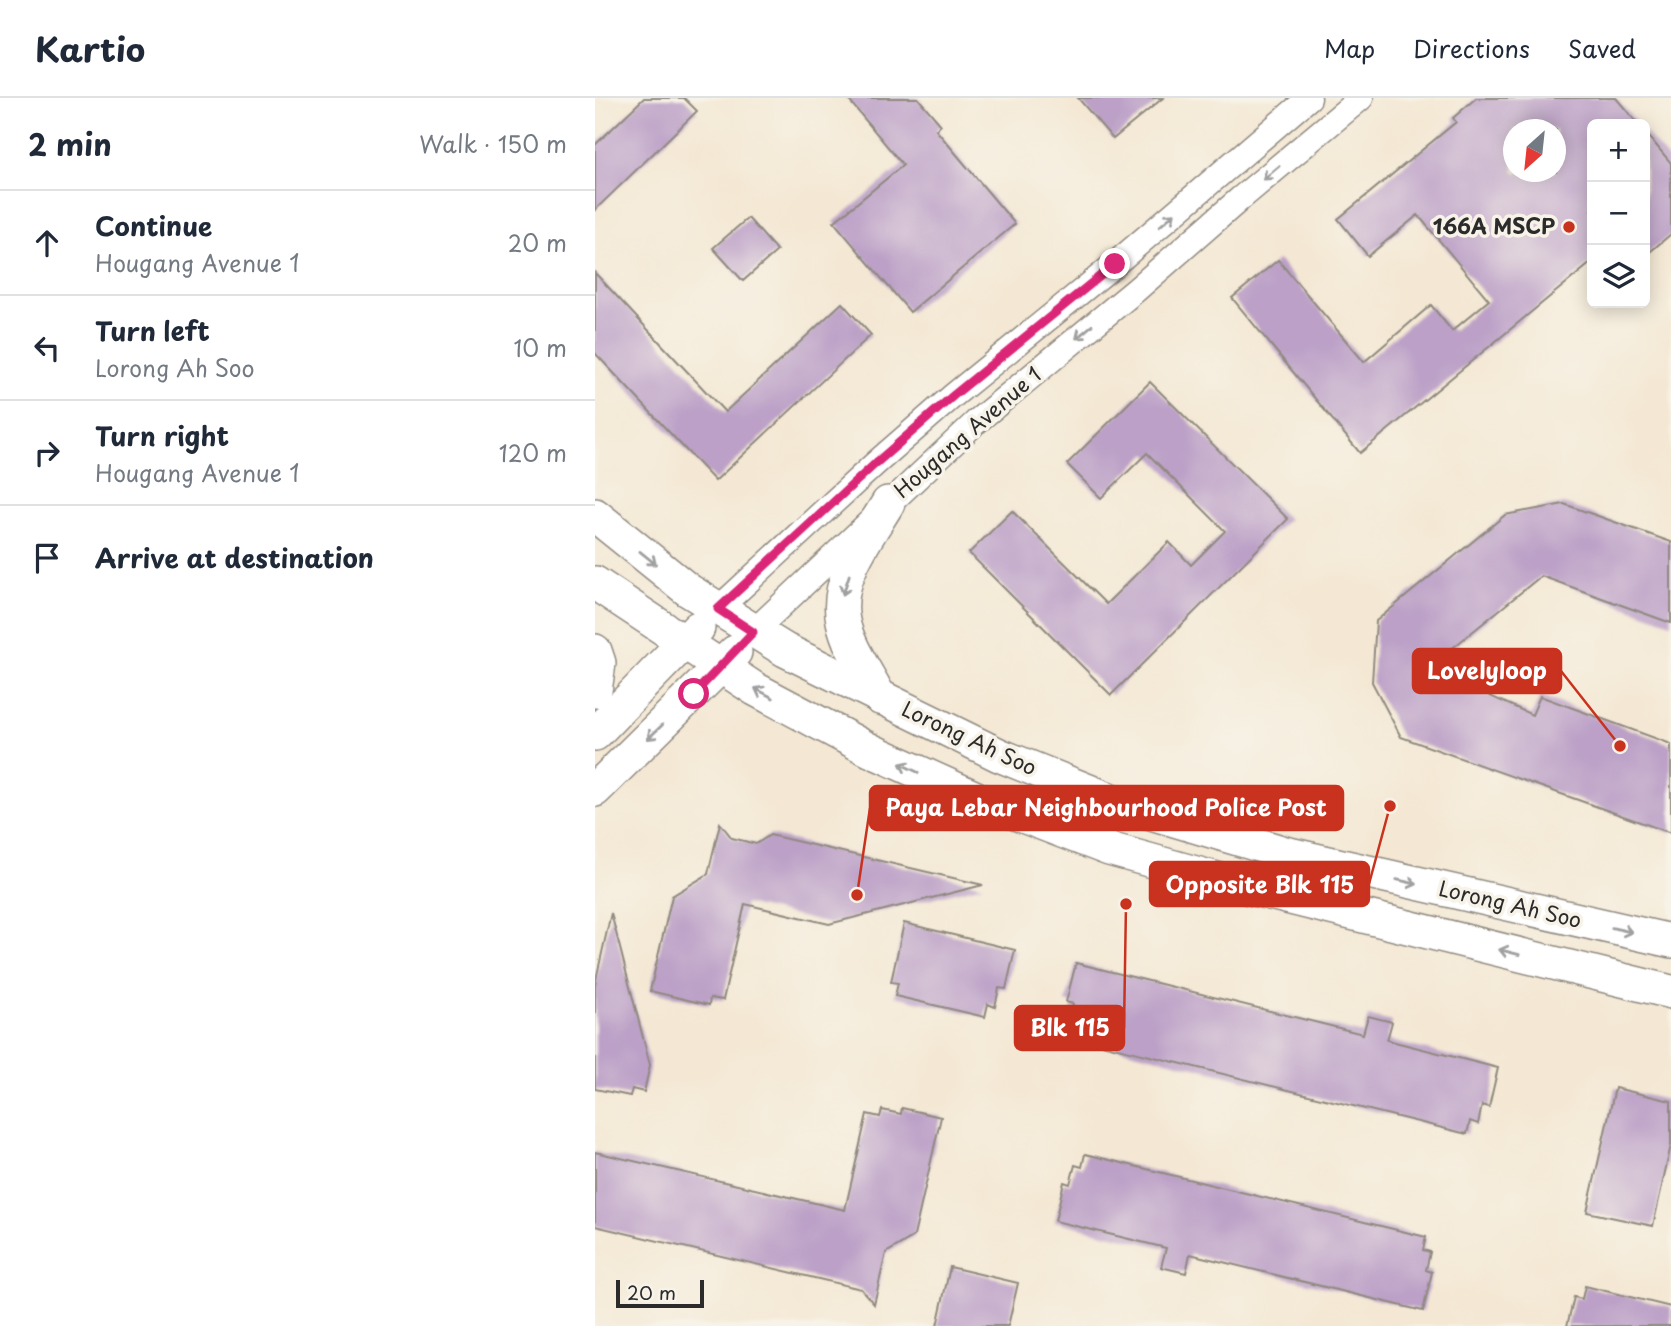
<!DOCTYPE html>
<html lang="en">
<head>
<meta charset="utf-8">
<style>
	:root { --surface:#fff; --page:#f2f2f3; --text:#1f2937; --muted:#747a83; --line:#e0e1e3 }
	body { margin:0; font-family:"Playpen Sans",sans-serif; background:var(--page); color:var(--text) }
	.controls { position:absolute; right:21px; top:21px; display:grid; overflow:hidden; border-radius:10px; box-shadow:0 4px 18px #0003 }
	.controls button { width:63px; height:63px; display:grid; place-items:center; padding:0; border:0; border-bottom:2px solid var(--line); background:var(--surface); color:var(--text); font:35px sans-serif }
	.compass { position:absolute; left:908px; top:21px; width:63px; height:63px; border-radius:50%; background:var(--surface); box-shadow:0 4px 18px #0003; rotate:207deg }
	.scale { position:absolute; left:21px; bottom:18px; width:88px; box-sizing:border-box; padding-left:7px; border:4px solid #2b2b2b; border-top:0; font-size:19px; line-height:24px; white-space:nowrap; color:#2b2b2b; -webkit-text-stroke:5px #f7f3e8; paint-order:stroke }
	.stop { position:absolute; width:21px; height:21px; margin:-16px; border:5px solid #db2777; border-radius:50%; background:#fff }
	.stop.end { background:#db2777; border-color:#fff; box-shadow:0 2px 7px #0008 }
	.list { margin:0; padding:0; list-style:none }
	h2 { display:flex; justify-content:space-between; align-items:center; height:91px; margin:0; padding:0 28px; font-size:30px }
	h2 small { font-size:23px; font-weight:400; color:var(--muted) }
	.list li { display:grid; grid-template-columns:46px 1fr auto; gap:21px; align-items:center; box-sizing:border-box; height:105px; padding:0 28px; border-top:2px solid var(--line) }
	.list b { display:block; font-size:26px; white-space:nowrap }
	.list p { margin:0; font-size:23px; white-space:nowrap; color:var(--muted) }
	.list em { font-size:23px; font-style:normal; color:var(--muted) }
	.icon { flex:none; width:38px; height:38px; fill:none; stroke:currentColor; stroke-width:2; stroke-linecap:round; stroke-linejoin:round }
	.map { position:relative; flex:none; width:1076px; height:1228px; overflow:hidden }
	header { display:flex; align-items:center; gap:42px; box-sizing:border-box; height:98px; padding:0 35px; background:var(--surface); border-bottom:2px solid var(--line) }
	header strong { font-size:33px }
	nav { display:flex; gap:38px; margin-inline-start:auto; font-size:24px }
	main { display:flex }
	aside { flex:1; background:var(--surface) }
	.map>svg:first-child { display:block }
	.building { fill:#bca0c7; fill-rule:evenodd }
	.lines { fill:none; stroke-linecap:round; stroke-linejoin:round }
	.minor-casing { stroke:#908a80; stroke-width:27 }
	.secondary-casing { stroke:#908a80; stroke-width:36 }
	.minor { stroke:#fff; stroke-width:24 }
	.secondary { stroke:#fff; stroke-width:33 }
	.oneway { stroke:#a0a0a0 }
	.route { stroke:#db2777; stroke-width:9 }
	.poi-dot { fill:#c8321e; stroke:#f7f3e8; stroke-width:2.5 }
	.labels { text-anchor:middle; stroke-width:7; stroke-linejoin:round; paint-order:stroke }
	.poi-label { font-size:21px; font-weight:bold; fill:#2b2b2b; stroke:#f7f3e8; text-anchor:end }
	.street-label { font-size:21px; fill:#2b2b2b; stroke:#f7f3e8 }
	.leader { fill:none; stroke:#c8321e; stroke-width:2.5 }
	.callout-dot { fill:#c8321e; stroke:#f7f3e8; stroke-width:2.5 }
	.callout { fill:#c8321e; stroke:#c8321e; stroke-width:2.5 }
	.callout-label { font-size:23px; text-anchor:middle; font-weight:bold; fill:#fff }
</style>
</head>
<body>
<header>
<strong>Kartio</strong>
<nav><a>Map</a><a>Directions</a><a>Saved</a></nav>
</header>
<main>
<aside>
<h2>2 min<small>Walk · 150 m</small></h2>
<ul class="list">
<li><svg class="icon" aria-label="ahead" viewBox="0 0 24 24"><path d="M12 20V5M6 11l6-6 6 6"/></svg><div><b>Continue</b><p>Hougang Avenue 1</p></div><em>20 m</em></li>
<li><svg class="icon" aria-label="left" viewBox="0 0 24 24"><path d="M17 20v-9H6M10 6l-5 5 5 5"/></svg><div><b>Turn left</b><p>Lorong Ah Soo</p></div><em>10 m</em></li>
<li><svg class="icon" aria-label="right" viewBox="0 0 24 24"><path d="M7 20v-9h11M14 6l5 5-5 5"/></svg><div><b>Turn right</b><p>Hougang Avenue 1</p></div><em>120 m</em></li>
<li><svg class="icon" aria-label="arrive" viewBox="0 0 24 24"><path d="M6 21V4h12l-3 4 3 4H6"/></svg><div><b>Arrive at destination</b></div></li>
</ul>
</aside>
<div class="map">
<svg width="1076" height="1228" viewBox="0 0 1076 1228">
	<rect width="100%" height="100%" fill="#f7f3e8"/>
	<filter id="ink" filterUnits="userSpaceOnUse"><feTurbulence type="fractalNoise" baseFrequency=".0143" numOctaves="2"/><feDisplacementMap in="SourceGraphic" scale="14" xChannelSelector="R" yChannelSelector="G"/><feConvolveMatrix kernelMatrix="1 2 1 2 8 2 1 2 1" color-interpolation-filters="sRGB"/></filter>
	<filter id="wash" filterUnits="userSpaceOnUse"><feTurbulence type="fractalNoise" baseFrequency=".00686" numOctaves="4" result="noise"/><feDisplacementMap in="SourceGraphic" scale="28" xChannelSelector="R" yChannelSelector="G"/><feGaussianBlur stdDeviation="1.57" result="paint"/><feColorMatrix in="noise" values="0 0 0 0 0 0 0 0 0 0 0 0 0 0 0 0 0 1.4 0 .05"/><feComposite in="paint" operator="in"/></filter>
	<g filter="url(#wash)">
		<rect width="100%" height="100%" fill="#f4e8d4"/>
		<g id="blocks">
			<g class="building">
				<path d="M 49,0 L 89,0 L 102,13 L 0,112 L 0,47 Z"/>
				<path d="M 252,0 L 323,0 L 346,27 L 341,32 L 420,126 L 315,214 L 239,124 L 308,67 Z"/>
				<path d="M 483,0 L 568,0 L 518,41 Z"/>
				<path d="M 881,0 L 1021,0 L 1043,26 L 997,26 L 997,164 L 765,355 L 637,200 L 683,162 L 769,264 L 836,207 L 857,233 L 894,202 L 823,117 L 773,158 L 743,121 L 861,24 L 858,20 ZM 919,32 L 961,32 L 961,74 L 919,74 Z"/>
				<path d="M 1050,34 L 1076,65 L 1076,136 L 1050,158 Z"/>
				<path d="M 153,120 L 182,153 L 148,183 L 118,150 Z"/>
				<path d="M 0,175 L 130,314 L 247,205 L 276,237 L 120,383 L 0,255 Z"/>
				<path d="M 555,284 L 693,421 L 516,597 L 374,455 L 417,413 L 511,506 L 574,444 L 596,467 L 630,433 L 552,355 L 506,400 L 472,366 Z"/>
				<path d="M 969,406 L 1076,444 L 1076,525 L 946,478 L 833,570 L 937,617 L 945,598 L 1076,646 L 1076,735 L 806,639 L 777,584 L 781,523 L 910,417 Z"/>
				<path d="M 125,725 L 137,740 L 161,746 L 175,737 L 388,787 L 234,826 L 150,806 L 128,902 L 115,900 L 114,907 L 55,893 L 77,798 L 113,776 Z"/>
				<path d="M 16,815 L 55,967 L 49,994 L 37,991 L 35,998 L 0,991 L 0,886 Z"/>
				<path d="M 309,825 L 420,852 L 411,891 L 404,890 L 400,909 L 393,906 L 390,919 L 300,898 L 303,885 L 296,884 Z"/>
				<path d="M 481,865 L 768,936 L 773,918 L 797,924 L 792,942 L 903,970 L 894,1009 L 887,1007 L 883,1026 L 875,1023 L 872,1036 L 478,939 L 481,926 L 473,924 L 478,906 L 471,904 Z"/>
				<path d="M 1020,990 L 1076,1003 L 1076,1047 L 1058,1128 L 992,1114 Z"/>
				<path d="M 307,1010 L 346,1019 L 319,1138 L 291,1155 L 279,1206 L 266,1191 L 0,1128 L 0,1054 L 250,1112 L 272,1016 L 285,1019 L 287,1012 L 306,1016 Z"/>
				<path d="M 490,1056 L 831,1139 L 828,1152 L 835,1154 L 831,1172 L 837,1174 L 828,1213 L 595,1156 L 591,1175 L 566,1169 L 571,1150 L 460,1123 L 469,1084 L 475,1086 L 480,1067 L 487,1069 Z"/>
				<path d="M 355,1169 L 423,1185 L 413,1228 L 342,1228 Z"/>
				<path d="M 990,1188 L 1076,1209 L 1076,1228 L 972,1228 L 979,1199 L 987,1201 Z"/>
			</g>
		</g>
	</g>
	<g filter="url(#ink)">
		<use href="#blocks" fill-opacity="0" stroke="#908a80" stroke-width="2"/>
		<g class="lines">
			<defs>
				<g id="minor">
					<path d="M 123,511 L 281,365 L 359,297 L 520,166 L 714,0"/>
					<path d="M 158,534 L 381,324 L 542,191 L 646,100 L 766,0"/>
				</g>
				<g id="secondary">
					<path d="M 0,417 L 93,492 L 190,552 L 404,657 L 526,706 L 690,755 L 1076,843"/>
					<path d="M 0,485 L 160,591 L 275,652 L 381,700 L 514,751 L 651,789 L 1076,894"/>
					<path d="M 0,553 L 4,565 L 0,593"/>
					<path d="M 285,600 C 273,576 253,549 248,523 C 239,481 273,439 293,405"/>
					<path d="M 0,636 L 103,530"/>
					<path d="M 0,692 L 140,554"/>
				</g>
			</defs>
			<use href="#minor" class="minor-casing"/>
			<use href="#secondary" class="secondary-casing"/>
			<use href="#minor" class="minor"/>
			<use href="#secondary" class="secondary"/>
		</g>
		<defs><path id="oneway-shaft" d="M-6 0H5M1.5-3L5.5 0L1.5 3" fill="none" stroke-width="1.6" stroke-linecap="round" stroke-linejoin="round" transform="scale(1.75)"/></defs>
		<g class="oneway">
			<use href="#oneway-shaft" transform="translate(676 75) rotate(140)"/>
			<use href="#oneway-shaft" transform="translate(572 122) rotate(-41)"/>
			<use href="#oneway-shaft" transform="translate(489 234) rotate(140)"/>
			<use href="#oneway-shaft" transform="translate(53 460) rotate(39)"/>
			<use href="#oneway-shaft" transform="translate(251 487) rotate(108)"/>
			<use href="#oneway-shaft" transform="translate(169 595) rotate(-152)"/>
			<use href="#oneway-shaft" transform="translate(60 634) rotate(136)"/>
			<use href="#oneway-shaft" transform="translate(314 670) rotate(-155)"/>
			<use href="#oneway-shaft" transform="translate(812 784) rotate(13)"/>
			<use href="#oneway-shaft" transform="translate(1027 832) rotate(13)"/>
			<use href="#oneway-shaft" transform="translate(914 854) rotate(-166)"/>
		</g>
	</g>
	<g class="lines" filter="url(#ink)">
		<path class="route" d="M 99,596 L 158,534 L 123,511 L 281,365 L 359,297 L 520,166"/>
	</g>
	<circle class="poi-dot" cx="974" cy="129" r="7"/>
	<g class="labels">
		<g class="poi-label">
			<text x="960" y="136">166A MSCP</text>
		</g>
		<g class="street-label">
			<text transform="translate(373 335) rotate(-41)" y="7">Hougang Avenue 1</text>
			<text transform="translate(374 641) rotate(25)" y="7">Lorong Ah Soo</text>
			<text transform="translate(915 807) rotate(13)" y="7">Lorong Ah Soo</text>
		</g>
	</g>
	<path class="leader" d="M1025 648L966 573M262 797L275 710M795 708L774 786M531 806L529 930"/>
	<g class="callout-dot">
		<circle cx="1025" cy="648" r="7"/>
		<circle cx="262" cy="797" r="7"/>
		<circle cx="795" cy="708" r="7"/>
		<circle cx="531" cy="806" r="7"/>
	</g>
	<g class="callout">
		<rect x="818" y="551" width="148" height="44" rx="7"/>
		<rect x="275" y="688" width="473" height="44" rx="7"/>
		<rect x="555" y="764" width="219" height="44" rx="7"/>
		<rect x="420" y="908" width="109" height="44" rx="7"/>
	</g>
	<g class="callout-label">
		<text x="892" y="581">Lovelyloop</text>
		<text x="511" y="718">Paya Lebar Neighbourhood Police Post</text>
		<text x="665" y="795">Opposite Blk 115</text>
		<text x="475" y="938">Blk 115</text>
	</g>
</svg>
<div class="controls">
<button>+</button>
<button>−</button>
<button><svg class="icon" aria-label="layers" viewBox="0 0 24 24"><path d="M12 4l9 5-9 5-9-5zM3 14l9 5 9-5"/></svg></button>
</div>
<svg class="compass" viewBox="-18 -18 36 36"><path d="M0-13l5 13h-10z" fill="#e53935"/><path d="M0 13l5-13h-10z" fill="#747a83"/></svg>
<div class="scale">20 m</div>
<div class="stop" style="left:99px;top:596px"></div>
<div class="stop end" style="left:520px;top:166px"></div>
</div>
</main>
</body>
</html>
